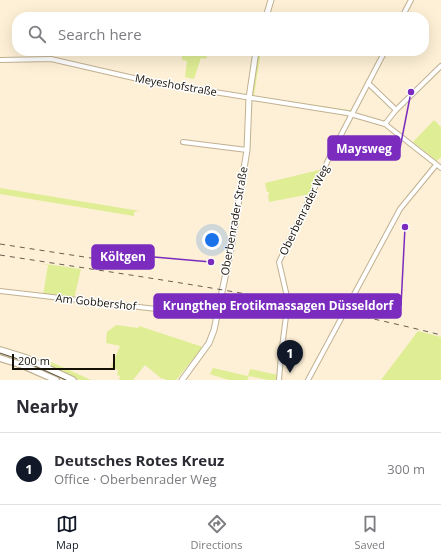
<!DOCTYPE html>
<html lang="en">
<head>
<meta charset="utf-8">
<style>
	:root { --surface:#fff; --page:#f2f2f3; --text:#2b2b33; --muted:#7c7c81; --line:#e1e1e2; --accent:#111827 }
	body { margin:0; font-family:"Open Sans",sans-serif; background:var(--page); color:var(--text) }
	.scale { position:absolute; left:12px; bottom:10px; width:103px; box-sizing:border-box; padding-left:4px; border:2px solid #161106; border-top:0; font-size:11px; line-height:14px; white-space:nowrap; color:#161106; -webkit-text-stroke:3px #fff; paint-order:stroke }
	.you { position:absolute; left:212px; top:240px; width:14px; height:14px; margin:-10px; border:3px solid #fff; border-radius:50%; background:#1a73e8; box-shadow:0 0 0 6px #1a73e833 }
	.badge { display:grid; place-items:center; width:26px; height:26px; border-radius:50%; background:var(--accent); color:#fff; font-size:13px; font-weight:700 }
	.pin { position:absolute; translate:-50% -33px; filter:drop-shadow(0 1px 2px #0008) }
	.pin::after { content:''; position:absolute; top:21px; width:14px; height:12px; background:inherit; clip-path:polygon(0 0,100% 0,50% 100%) }
	.list { margin:0; padding:0; list-style:none }
	h2 { display:flex; justify-content:space-between; align-items:center; height:52px; margin:0; padding:0 16px; font-size:17px }
	h2 small { font-size:13px; font-weight:400; color:var(--muted) }
	.list li { display:grid; grid-template-columns:26px 1fr auto; gap:12px; align-items:center; box-sizing:border-box; height:72px; padding:0 16px; border-top:1px solid var(--line) }
	.list b { display:block; font-size:15px; white-space:nowrap }
	.list p { margin:0; font-size:13px; white-space:nowrap; color:var(--muted) }
	.list em { font-size:13px; font-style:normal; color:var(--muted) }
	.icon { flex:none; width:22px; height:22px; fill:none; stroke:currentColor; stroke-width:2; stroke-linecap:round; stroke-linejoin:round }
	.map { position:relative; flex:none; width:441px; height:380px; overflow:hidden }
	.search { position:absolute; background:var(--surface); box-shadow:0 4px 16px #0002; left:12px; right:12px; top:12px; height:44px; display:flex; align-items:center; gap:10px; box-sizing:border-box; padding:0 14px; border-radius:16px; color:var(--muted); font-size:15px }
	.sheet { height:124px; background:var(--surface) }
	nav { display:flex; justify-content:space-around; align-items:center; box-sizing:border-box; height:56px; border-top:1px solid var(--line); background:var(--surface); font-size:11px; color:var(--muted) }
	nav a { display:grid; justify-items:center; gap:2px }
	nav .on { color:var(--accent) }
	.map>svg:first-child { display:block }
	.green { fill:#dfed95 }
	.lines { fill:none; stroke-linecap:round; stroke-linejoin:round }
	.minor-casing { stroke:#c1b192; stroke-width:6 }
	.tertiary-casing { stroke:#c1b192; stroke-width:7 }
	.secondary-casing { stroke:#c1b192; stroke-width:8 }
	.minor { stroke:#fff; stroke-width:4 }
	.tertiary { stroke:#fff; stroke-width:5 }
	.secondary { stroke:#fff; stroke-width:5.5 }
	.tram { stroke:#665f4e; stroke-width:1 }
	.rail { stroke:#665f4e; stroke-width:1; stroke-dasharray:5 5; stroke-linecap:butt }
	.labels { text-anchor:middle; stroke-width:3; stroke-linejoin:round; paint-order:stroke }
	.street-label { font-size:11px; fill:#161106; stroke:#fff }
	.leader { fill:none; stroke:#7b2cbf; stroke-width:1.5 }
	.callout-dot { fill:#7b2cbf; stroke:#fff; stroke-width:1.5 }
	.callout { fill:#7b2cbf; stroke:#7b2cbf; stroke-width:1.5 }
	.callout-label { font-size:12px; text-anchor:middle; font-weight:bold; fill:#fff }
</style>
</head>
<body>
<div class="map">
<svg width="441" height="380" viewBox="0 0 441 380">
	<rect width="100%" height="100%" fill="#fdf0d6"/>
	<g class="green">
		<path d="M 182,51 L 196,51 L 208,54 L 206,59 L 201,58 L 194,79 L 185,77 L 187,61 L 182,60 Z"/>
		<path d="M 258,51 L 261,51 L 254,96 L 349,110 L 352,109 L 382,51 L 383,51 L 353,109 L 348,112 L 252,96 L 251,93 Z"/>
		<path d="M 434,120 L 441,127 L 441,157 L 437,161 L 413,142 Z"/>
		<path d="M 323,169 L 311,194 L 269,202 L 268,195 L 269,194 L 269,192 L 267,192 L 265,183 Z"/>
		<path d="M 0,188 L 140,211 L 134,212 L 134,216 L 0,194 Z"/>
		<path d="M 38,263 L 81,269 L 74,299 L 43,295 L 48,265 Z"/>
		<path d="M 116,325 L 138,328 L 139,326 L 203,347 L 176,380 L 166,380 L 163,378 L 162,379 L 145,365 L 133,380 L 119,380 L 120,376 L 117,375 L 118,370 L 111,367 L 120,346 L 106,343 L 107,332 Z"/>
		<path d="M 418,331 L 441,337 L 441,380 L 381,380 Z"/>
		<path d="M 40,357 L 91,380 L 79,380 L 38,362 Z"/>
		<path d="M 213,368 L 248,376 L 250,369 L 278,375 L 278,380 L 268,380 L 249,376 L 247,380 L 229,380 L 196,370 L 210,374 Z"/>
	</g>
	<g class="lines">
		<defs>
			<g id="minor">
				<path d="M 402,17 L 411,0"/>
				<path d="M 0,60 L 51,59 L 151,82 L 347,113 L 385,124 L 441,168"/>
				<path d="M 368,83 L 396,110"/>
				<path d="M 385,124 L 396,110 L 441,66"/>
				<path d="M 183,142 L 247,150"/>
				<path d="M 0,291 L 217,316"/>
				<path d="M 279,380 L 281,355 L 288,301 L 279,262 L 331,154 L 385,51"/>
				<path d="M 308,380 L 400,209 L 436,165"/>
			</g>
			<g id="tertiary">
				<path d="M 266,17 L 271,0"/>
				<path d="M 182,380 L 209,343 L 214,330 L 231,249 L 247,150 L 249,98 L 256,51"/>
			</g>
			<g id="secondary">
				<path d="M 0,350 L 26,358 L 73,380"/>
				<path d="M 0,358 L 22,365 L 56,380"/>
			</g>
		</defs>
		<use href="#minor" class="minor-casing"/>
		<use href="#tertiary" class="tertiary-casing"/>
		<use href="#secondary" class="secondary-casing"/>
		<use href="#minor" class="minor"/>
		<use href="#tertiary" class="tertiary"/>
		<use href="#secondary" class="secondary"/>
		<path class="tram" d="M 0,353 L 21,360 L 66,380"/>
		<g class="rail">
			<path d="M 0,244 L 156,268"/>
			<path d="M 0,255 C 148,278 296,298 441,335"/>
		</g>
	</g>
	<g class="labels">
		<g class="street-label">
			<text transform="translate(176 85) rotate(10)" y="4">Meyeshofstraße</text>
			<text transform="translate(304 210) rotate(-64)" y="4">Oberbenrader Weg</text>
			<text transform="translate(234 221) rotate(-80)" y="4">Oberbenrader Straße</text>
			<text transform="translate(96 302) rotate(6)" y="4">Am Gobbershof</text>
		</g>
	</g>
	<path class="leader" d="M411 92L400 148M211 262L154 257M405 227L401 306"/>
	<g class="callout-dot">
		<circle cx="411" cy="92" r="4"/>
		<circle cx="211" cy="262" r="4"/>
		<circle cx="405" cy="227" r="4"/>
	</g>
	<g class="callout">
		<rect x="328" y="136" width="72" height="24" rx="4"/>
		<rect x="92" y="245" width="62" height="24" rx="4"/>
		<rect x="154" y="294" width="247" height="24" rx="4"/>
	</g>
	<g class="callout-label">
		<text x="364" y="153">Maysweg</text>
		<text x="123" y="261">Költgen</text>
		<text x="278" y="310">Krungthep Erotikmassagen Düsseldorf</text>
	</g>
</svg>
<div class="scale">200 m</div>
<div class="you"></div>
<div class="pin badge" style="left:290px;top:373px">1</div>
<div class="search"><svg class="icon" aria-label="search" viewBox="0 0 24 24"><circle cx="10" cy="10" r="6"/><path d="M15 15l6 6"/></svg>Search here</div>
</div>
<section class="sheet">
<h2>Nearby<small></small></h2>
<ul class="list">
<li><span class="badge">1</span><div><b>Deutsches Rotes Kreuz</b><p>Office · Oberbenrader Weg</p></div><em>300 m</em></li>
</ul>
</section>
<nav>
<a class="on"><svg class="icon" aria-label="map" viewBox="0 0 24 24"><path d="M3 6l6-2 6 2 6-2v14l-6 2-6-2-6 2zM9 4v14M15 6v14"/></svg>Map</a>
<a><svg class="icon" aria-label="directions" viewBox="0 0 24 24"><path d="M12 3l9 9-9 9-9-9zM9 14v-3h6M13 9l2 2-2 2"/></svg>Directions</a>
<a><svg class="icon" aria-label="saved" viewBox="0 0 24 24"><path d="M7 4h10v16l-5-4-5 4z"/></svg>Saved</a>
</nav>
</body>
</html>
